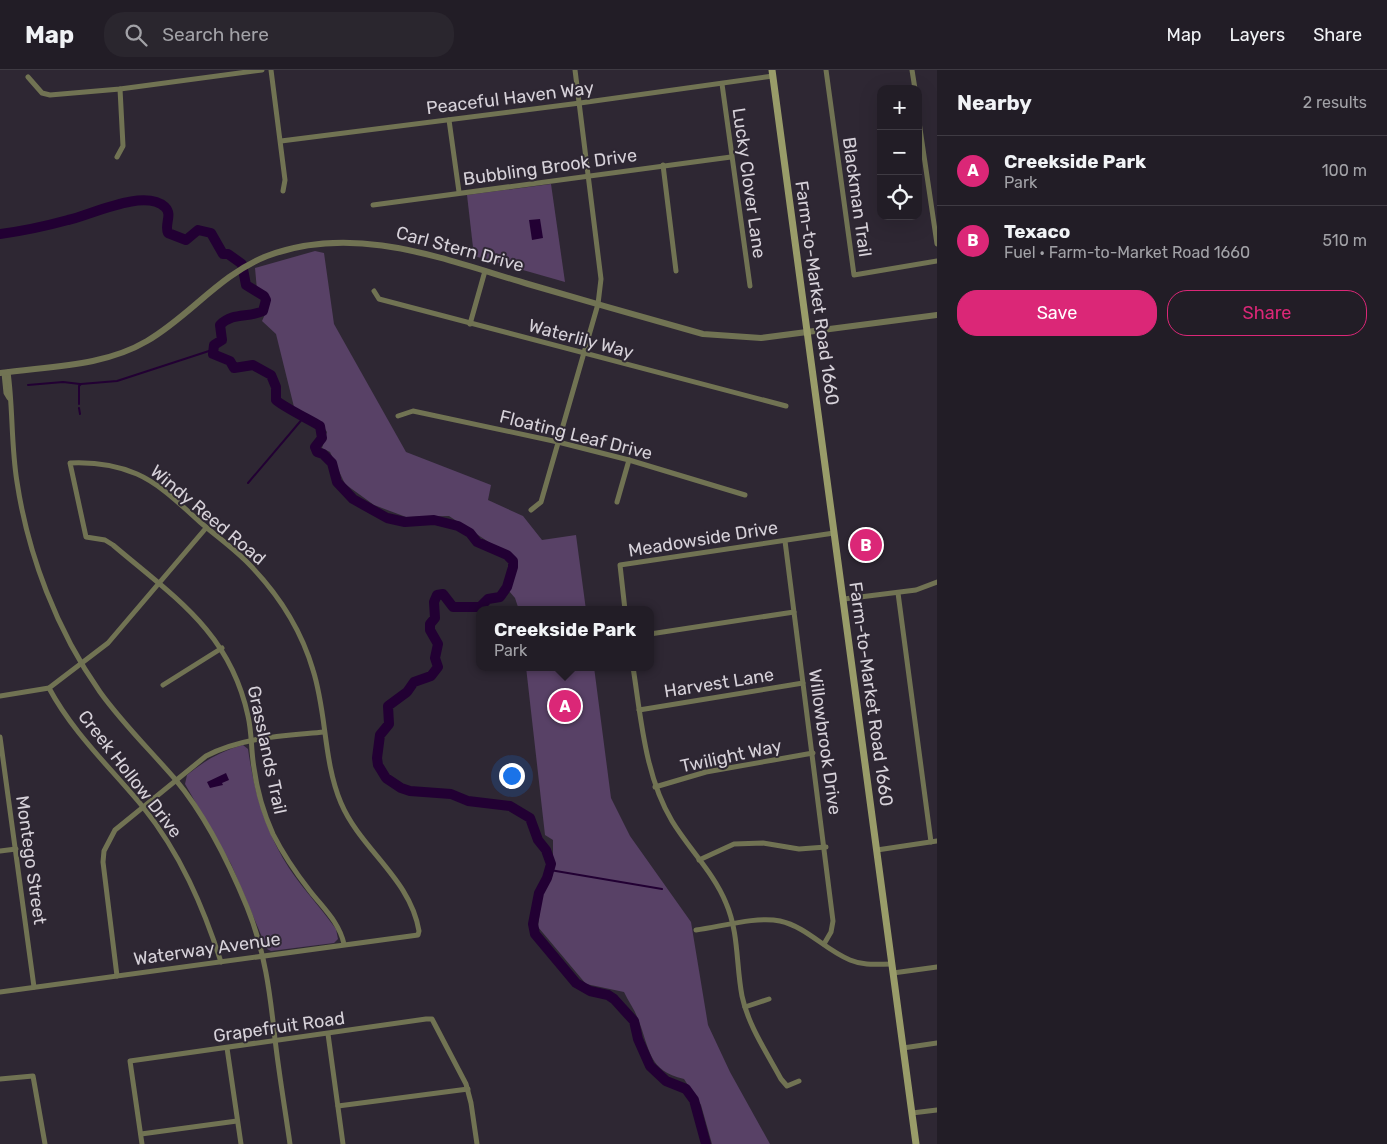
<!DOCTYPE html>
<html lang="en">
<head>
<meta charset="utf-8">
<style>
	:root { --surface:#221d26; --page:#2a262e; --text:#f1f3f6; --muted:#a2a2a7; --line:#3f3b43; --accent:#db2777 }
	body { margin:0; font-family:Rubik,sans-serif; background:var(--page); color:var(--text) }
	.controls { position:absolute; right:15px; top:15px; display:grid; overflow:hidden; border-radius:10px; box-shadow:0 5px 20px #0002 }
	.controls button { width:45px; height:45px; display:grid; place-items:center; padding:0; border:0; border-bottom:1px solid var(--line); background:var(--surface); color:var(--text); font:25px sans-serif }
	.you { position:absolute; left:511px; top:705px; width:18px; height:18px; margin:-12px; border:4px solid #fff; border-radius:50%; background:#1a73e8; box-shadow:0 0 0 8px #1a73e833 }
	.badge { display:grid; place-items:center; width:32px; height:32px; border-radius:50%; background:var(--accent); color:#fff; font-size:16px; font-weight:700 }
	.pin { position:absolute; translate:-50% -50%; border:2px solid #fff; box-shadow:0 1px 5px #0006 }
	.popup { position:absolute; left:476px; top:536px; width:178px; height:65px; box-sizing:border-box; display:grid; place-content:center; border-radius:10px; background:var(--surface); filter:drop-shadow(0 1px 4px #0005); font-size:16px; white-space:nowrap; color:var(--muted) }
	.popup b { font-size:19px; color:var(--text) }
	.popup::after { content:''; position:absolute; left:50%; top:100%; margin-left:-10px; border:10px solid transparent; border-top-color:var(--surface) }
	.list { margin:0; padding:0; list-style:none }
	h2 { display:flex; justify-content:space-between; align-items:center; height:65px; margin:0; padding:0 20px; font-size:21px }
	h2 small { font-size:16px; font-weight:400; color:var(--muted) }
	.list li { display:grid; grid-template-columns:32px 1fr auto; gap:15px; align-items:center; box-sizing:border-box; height:70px; padding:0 20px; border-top:1px solid var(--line) }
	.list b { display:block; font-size:19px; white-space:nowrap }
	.list p { margin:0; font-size:16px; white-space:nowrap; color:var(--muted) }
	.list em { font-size:16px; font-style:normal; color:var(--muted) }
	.actions { display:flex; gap:10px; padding:15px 20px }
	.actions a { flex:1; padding:11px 0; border:1px solid var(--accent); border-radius:20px; text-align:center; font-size:18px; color:var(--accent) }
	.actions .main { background:var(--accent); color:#fff }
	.icon { flex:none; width:28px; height:28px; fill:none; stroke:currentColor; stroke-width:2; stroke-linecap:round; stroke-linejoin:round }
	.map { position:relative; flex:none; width:937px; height:1074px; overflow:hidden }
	header { display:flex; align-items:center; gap:30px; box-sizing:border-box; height:70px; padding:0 25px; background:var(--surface); border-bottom:1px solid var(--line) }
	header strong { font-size:24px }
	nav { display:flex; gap:28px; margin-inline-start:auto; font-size:18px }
	.search { width:350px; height:45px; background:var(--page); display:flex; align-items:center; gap:12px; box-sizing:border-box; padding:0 18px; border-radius:20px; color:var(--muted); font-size:19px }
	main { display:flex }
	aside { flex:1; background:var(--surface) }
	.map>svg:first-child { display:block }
	.green { fill:#584166 }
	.water { fill:#203 }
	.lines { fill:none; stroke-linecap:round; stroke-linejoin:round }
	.stream { stroke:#203; stroke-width:2 }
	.river { stroke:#203; stroke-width:10 }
	.minor { stroke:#717353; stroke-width:5 }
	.tertiary { stroke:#717353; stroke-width:6 }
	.secondary { stroke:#999c69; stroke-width:7 }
	.labels { text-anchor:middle; stroke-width:4; stroke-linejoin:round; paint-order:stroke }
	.street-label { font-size:18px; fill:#d6d1d9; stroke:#2e2733 }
</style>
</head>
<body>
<header>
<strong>Map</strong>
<div class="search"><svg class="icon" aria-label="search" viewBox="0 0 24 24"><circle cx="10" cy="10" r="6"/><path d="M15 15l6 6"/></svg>Search here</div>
<nav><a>Map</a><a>Layers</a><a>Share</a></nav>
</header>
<main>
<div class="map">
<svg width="937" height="1074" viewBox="0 0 937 1074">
	<rect width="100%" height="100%" fill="#2e2733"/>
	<g class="green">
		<path d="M 551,114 L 565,212 L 474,186 L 467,125 Z"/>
		<path d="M 315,181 L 324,183 L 334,254 L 406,382 L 491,415 L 488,430 L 523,446 L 542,470 L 576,465 L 586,540 L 519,540 L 515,528 L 509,521 L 516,490 L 449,446 L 406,447 L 374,435 L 345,414 L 330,382 L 322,378 L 327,362 L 320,352 L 294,337 L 276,264 L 262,251 L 267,240 L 268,226 L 257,220 L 255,198 Z"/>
		<path d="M 526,597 L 594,597 L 611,728 L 630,766 L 691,852 L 708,955 L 730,1002 L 770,1074 L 712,1074 L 701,1035 L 684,1009 C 648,1001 650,979 638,949 C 635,940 628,931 624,922 L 586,914 L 538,857 L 542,824 L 553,805 L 553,770 L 545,765 Z"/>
		<path d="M 243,675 L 248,679 C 254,721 265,761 289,798 C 303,819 321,838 336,859 L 338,869 L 334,873 L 271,881 L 267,879 L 231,794 L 185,714 L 187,705 C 204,691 221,681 243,675 Z"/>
	</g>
	<g class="water">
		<path d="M 540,149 L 543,168 L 532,170 L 529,150 Z"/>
		<path d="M 226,703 L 229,710 L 222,713 L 223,715 L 210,718 L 207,712 Z"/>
	</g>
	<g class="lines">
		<g class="stream">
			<path d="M 28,315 L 63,312 L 80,314"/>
			<path d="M 79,334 L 79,316 L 81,314 L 117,311 L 212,280"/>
			<path d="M 79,338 L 80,344"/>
			<path d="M 248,413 L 304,347"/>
			<path d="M 550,800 L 662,819"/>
		</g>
		<path class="river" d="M 0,164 C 23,161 46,156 68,150 C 91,145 144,118 165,137 C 173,145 164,154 168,163 L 186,170 L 198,160 L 211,163 L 223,184 L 228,184 L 242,194 L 246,215 L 264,226 L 266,230 L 263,241 C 248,248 233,242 220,255 L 222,270 L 214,275 L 213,284 L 230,291 L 234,298 L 253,295 L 271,305 L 276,317 L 276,330 C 280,335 312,351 320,356 L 322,368 L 315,377 L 317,382 L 323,384 L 332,393 L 337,412 L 353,429 L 387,448 L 405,452 L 434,450 L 458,456 L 470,463 L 477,472 L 507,485 L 513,491 L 513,497 L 507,517 L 500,527 L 488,529 L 480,537 L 453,537 L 443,524 L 437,525 L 434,532 L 435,548 L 430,554 L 430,560 L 438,574 L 435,588 L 438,597 L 431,606 L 414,612 L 407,622 L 388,636 L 389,654 L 380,665 L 377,688 L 378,695 L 386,708 L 401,718 L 410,721 L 451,724 L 468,731 L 510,736 L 530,748 L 538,770 L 546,780 L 551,794 L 547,808 L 539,823 L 533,854 L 535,864 L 576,913 L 590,921 L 608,925 L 614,929 L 634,951 L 638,969 L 650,996 L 666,1011 L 686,1019 L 694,1030 L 706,1074"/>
		<g class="minor">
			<path d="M 271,0 L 285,110 L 283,121"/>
			<path d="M 826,0 L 854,205 L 937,191"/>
			<path d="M 912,0 L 915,19"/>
			<path d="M 28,7 L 42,23 L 50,25 L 120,19 L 262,0"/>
			<path d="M 722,14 L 750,216"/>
			<path d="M 918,45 L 937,174"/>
			<path d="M 449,50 L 459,122"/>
			<path d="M 281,71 L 580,33 L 773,6"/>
			<path d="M 117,87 L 123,76 L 120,19"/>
			<path d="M 663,95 L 676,201"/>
			<path d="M 373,135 L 731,87"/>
			<path d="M 374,221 L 379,229 L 786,336"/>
			<path d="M 470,254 L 485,201"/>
			<path d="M 8,302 C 13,338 11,375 17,412 C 28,485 57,561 100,622 C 123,654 150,680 175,709 C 206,746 229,793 247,837 C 265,881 270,923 275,969 C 279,1004 285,1039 290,1074"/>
			<path d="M 4,303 L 6,323 L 9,328"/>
			<path d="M 398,346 L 413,341 L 558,372 L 629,390 L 745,425"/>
			<path d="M 617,432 L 629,390"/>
			<path d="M 531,440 L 541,432 L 598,234 L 601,209 L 575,0"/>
			<path d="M 785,471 L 833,851 L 831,862 L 824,874"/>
			<path d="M 898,523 L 931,772"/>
			<path d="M 844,529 L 916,520 L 937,512"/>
			<path d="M 625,540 L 620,495 L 834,463"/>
			<path d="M 650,564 L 794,542"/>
			<path d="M 633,597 C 641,648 645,706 672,751 C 689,779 714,803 726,833 C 739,863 736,895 742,926 C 748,955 767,983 781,1009 L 787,1016 L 799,1011"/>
			<path d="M 163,615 L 222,578"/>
			<path d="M 49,618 C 73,663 110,697 143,737 C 180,783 203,836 221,892"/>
			<path d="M 0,626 L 49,618 L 108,573 L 206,458"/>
			<path d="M 639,640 L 803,613"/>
			<path d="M 0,667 L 34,917"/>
			<path d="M 655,717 L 706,702 L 813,683"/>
			<path d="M 877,780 L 937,771"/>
			<path d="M 0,781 L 16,779"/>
			<path d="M 699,790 L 734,774 L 763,773 L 799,779 L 826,777"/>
			<path d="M 696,860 C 720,857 756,846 780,851 C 807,857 825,880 850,890 C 864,896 878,894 892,894"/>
			<path d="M 893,903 L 937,897"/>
			<path d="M 117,906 L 103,792 L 104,781 L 115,760 L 206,686 C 243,667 283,666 324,662"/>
			<path d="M 0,922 L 418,865 L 419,861 C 410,808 361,780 341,733 C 323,690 327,644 313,600 C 301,559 276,521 246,491 C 232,477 215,465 200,452 C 181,435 160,414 137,404 C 116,395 92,392 70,393 L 86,467 L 105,470 L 113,475 C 174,527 230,562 248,646 C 252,663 251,681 254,698 C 257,720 264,744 273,764 C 283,784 296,803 310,821 C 324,839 339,852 344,874"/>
			<path d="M 745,937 L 769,929"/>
			<path d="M 328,964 L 343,1074"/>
			<path d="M 227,978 L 241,1074"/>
			<path d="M 903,978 L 937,973"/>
			<path d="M 0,1009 L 33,1006 L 45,1074"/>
			<path d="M 338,1036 L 468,1019"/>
			<path d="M 912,1043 L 937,1040"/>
			<path d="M 141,1064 L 237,1051"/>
			<path d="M 142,1074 L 130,991 L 426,949 L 432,949 L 466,1014 L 471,1033 L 477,1074"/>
		</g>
		<path class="tertiary" d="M 0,303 C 49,296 103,297 147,271 C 190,246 219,205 267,186 C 355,153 443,189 528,214 C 586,231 645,248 703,264 L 761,268 L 937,245"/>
		<path class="secondary" d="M 772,0 L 916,1074"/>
	</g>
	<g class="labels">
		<g class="street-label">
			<text transform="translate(510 28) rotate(-7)" y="6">Peaceful Haven Way</text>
			<text transform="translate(550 97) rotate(-8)" y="6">Bubbling Brook Drive</text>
			<text transform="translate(749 113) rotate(82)" y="6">Lucky Clover Lane</text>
			<text transform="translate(857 127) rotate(82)" y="6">Blackman Trail</text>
			<text transform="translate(460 179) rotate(15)" y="6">Carl Stern Drive</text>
			<text transform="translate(817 223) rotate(82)" y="6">Farm-to-Market Road 1660</text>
			<text transform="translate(581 269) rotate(15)" y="6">Waterlily Way</text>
			<text transform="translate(576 365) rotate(14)" y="6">Floating Leaf Drive</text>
			<text transform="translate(208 445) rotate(40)" y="6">Windy Reed Road</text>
			<text transform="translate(703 469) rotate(-9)" y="6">Meadowside Drive</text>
			<text transform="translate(719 613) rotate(-9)" y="6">Harvest Lane</text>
			<text transform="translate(871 624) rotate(82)" y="6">Farm-to-Market Road 1660</text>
			<text transform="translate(825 672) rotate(82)" y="6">Willowbrook Drive</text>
			<text transform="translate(267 680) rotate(78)" y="6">Grasslands Trail</text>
			<text transform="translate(731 686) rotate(-12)" y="6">Twilight Way</text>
			<text transform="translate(130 704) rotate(52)" y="6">Creek Hollow Drive</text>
			<text transform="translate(31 790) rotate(82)" y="6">Montego Street</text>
			<text transform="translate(207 879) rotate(-8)" y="6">Waterway Avenue</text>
			<text transform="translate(279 957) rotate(-8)" y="6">Grapefruit Road</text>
		</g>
	</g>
</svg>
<div class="controls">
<button>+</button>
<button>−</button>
<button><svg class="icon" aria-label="locate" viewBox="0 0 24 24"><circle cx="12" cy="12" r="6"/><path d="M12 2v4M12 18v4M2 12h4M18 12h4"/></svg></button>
</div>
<div class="you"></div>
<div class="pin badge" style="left:565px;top:636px">A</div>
<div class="popup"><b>Creekside Park</b>Park</div>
<div class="pin badge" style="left:866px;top:475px">B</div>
</div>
<aside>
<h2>Nearby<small>2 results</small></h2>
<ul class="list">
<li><span class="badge">A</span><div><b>Creekside Park</b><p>Park</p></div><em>100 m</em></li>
<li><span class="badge">B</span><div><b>Texaco</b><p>Fuel · Farm-to-Market Road 1660</p></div><em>510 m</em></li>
</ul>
<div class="actions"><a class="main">Save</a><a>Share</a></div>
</aside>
</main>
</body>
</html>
